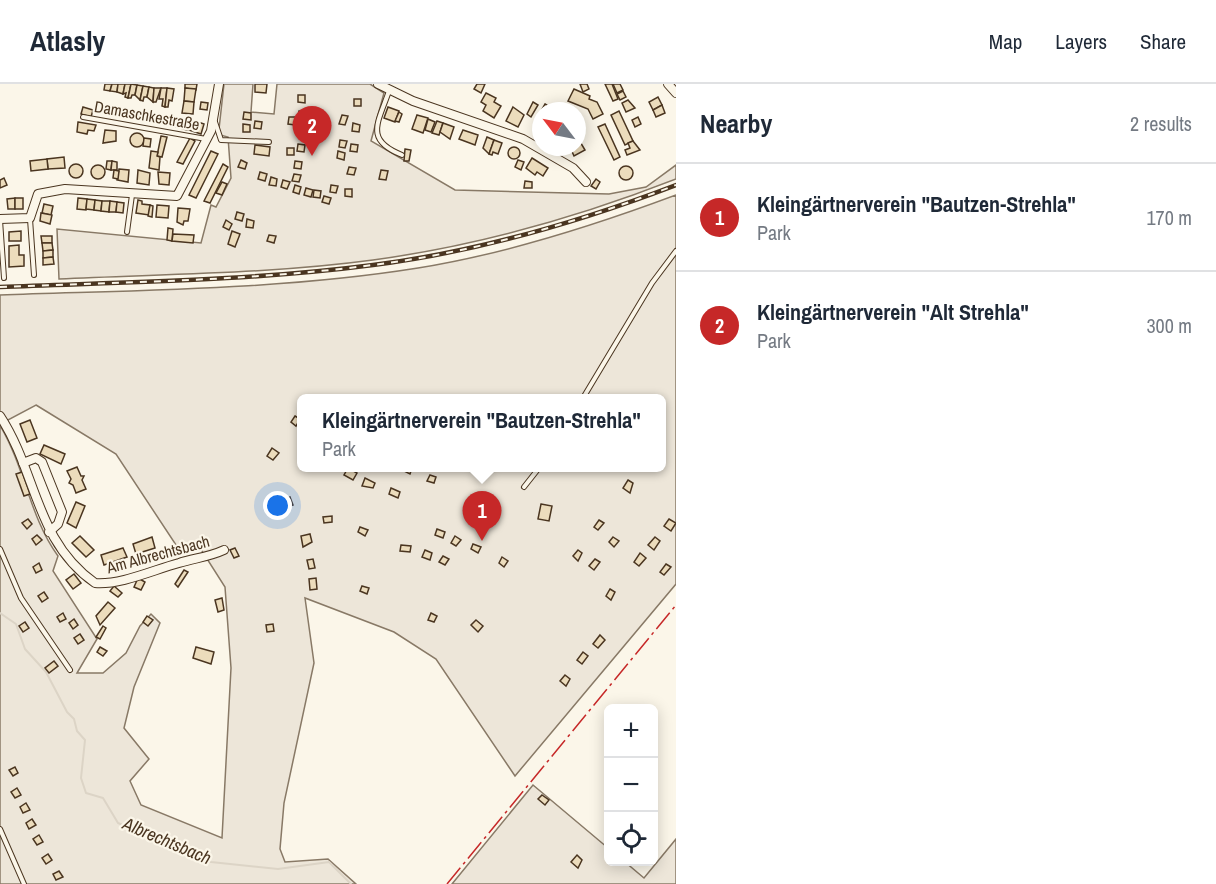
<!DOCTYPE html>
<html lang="en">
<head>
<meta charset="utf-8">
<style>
	:root { --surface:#fff; --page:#f6f6f7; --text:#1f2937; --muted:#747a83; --line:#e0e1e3; --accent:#c62828 }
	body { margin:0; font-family:"Archivo Narrow",sans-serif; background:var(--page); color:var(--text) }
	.controls { position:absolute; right:18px; bottom:18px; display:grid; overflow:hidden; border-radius:9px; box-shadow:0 3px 15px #0003 }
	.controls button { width:54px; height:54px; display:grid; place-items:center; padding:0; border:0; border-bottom:2px solid var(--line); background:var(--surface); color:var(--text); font:30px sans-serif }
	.compass { position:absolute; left:532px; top:18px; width:54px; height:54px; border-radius:50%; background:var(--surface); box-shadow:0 3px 15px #0003; rotate:302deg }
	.you { position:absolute; left:278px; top:422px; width:21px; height:21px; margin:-15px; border:4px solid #fff; border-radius:50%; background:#1a73e8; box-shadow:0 0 0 9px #1a73e833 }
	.badge { display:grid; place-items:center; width:39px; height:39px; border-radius:50%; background:var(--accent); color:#fff; font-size:20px; font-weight:700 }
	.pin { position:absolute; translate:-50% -50px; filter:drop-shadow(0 2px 3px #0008) }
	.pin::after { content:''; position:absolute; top:32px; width:21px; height:18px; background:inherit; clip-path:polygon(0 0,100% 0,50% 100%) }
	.popup { position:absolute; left:297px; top:310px; width:369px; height:78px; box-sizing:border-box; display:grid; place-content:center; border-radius:9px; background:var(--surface); filter:drop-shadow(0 2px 4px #0005); font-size:20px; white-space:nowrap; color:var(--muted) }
	.popup b { font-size:22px; color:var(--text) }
	.popup::after { content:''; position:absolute; left:50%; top:100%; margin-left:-12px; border:12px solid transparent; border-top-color:var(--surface) }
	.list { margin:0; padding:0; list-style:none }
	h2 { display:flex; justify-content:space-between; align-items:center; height:78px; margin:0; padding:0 24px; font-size:26px }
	h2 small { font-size:20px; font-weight:400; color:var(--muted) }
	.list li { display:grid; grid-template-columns:39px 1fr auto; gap:18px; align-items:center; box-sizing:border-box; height:108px; padding:0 24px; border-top:2px solid var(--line) }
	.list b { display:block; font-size:22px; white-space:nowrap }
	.list p { margin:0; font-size:20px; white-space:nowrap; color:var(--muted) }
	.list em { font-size:20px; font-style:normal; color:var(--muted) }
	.icon { flex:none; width:33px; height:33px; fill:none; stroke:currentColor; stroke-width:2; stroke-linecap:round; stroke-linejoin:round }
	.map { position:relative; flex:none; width:676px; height:800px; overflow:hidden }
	header { display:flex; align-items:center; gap:36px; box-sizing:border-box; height:84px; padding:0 30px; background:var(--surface); border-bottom:2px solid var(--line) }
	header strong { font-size:28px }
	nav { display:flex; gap:33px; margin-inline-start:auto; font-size:21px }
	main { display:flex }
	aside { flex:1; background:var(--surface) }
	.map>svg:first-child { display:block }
	.green { fill:#ede6d9; stroke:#887966; stroke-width:1.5; fill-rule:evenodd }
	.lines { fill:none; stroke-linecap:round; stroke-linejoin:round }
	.stream { stroke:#dcd4c6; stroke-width:2 }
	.building { fill:#ecdcbc; stroke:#4a3520; stroke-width:1.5 }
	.service-casing { stroke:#4a3520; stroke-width:6 }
	.minor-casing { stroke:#4a3520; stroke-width:10 }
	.service { stroke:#fbf6e9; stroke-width:4 }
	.minor { stroke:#fbf6e9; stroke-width:8 }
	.rail-casing { stroke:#4a3520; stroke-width:4.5 }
	.rail { stroke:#fbf6e9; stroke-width:2; stroke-dasharray:7; stroke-linecap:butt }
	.power { stroke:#c62828; stroke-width:1.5; stroke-dasharray:21 4.5 3 4.5; stroke-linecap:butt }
	.labels { text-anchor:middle; stroke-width:4.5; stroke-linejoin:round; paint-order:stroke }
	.street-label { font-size:16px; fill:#4a3520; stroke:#fbf6e9 }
	.water-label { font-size:18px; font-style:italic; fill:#4a3520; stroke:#fbf6e9 }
</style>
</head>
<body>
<header>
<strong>Atlasly</strong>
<nav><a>Map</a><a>Layers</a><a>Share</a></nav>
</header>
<main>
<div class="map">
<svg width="676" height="800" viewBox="0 0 676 800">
	<rect width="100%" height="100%" fill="#fbf6e9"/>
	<g class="green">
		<path d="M 224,0 L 253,0 L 251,28 L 274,30 L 277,0 L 370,0 L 384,9 L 371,57 L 455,106 L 609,110 L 646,103 L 676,81 L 676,95 C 579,133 476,162 373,176 C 269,190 163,190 59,195 L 57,145 L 201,159 L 211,121 L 216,123 L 231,94 L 228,53 L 220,51 L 219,45 Z"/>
		<path d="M 676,111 L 676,500 L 515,692 L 436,575 L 394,548 L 305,514 L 314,579 L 284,719 L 280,765 L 285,778 L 328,775 L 356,800 L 0,800 L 0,211 C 139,206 280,206 418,184 C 506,170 593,142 676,111 ZM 302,314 L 662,314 L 662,384 L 302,384 ZM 36,321 L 116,370 L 176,461 L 197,459 L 225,503 L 231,584 L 222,754 L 141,721 L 130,697 L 149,675 L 124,644 L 134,603 L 160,539 L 151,530 L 140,542 L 126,569 L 103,589 L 77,589 L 97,555 L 53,487 L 58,472 C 30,434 25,384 1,343 L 4,338 Z"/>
		<path d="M 533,701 L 608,764 L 608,778 L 625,778 L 644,794 L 676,755 L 676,800 L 452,800 Z"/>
	</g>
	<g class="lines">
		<path class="stream" d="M 0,529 L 16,540 L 25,565 L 46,588 L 67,628 L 74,635 L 77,647 L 85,656 L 81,694 L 86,709 L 103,714 L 118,739 L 211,778 L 278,785 L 329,778 L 351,800"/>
	</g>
	<g class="building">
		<path d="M 105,0 L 112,0 L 110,7 L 104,6 Z"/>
		<path d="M 112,0 L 118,0 L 117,8 L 110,7 Z"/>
		<path d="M 118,0 L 125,0 L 123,10 L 117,8 Z"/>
		<path d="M 125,0 L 131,0 L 128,14 L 125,13 L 126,9 L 123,10 Z"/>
		<path d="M 131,0 L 137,1 L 135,11 L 132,11 L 131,14 L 128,14 Z"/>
		<path d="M 185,0 L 197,0 L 196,6 L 185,4 Z"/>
		<path d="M 255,0 L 267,0 L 266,9 L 255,8 Z"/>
		<path d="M 477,0 L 485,0 L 481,9 L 474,5 Z"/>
		<path d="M 580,0 L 587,0 L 589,5 L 583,8 Z"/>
		<path d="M 605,0 L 612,0 L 618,15 L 613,17 Z"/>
		<path d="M 613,0 L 620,0 L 623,6 L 617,9 Z"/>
		<path d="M 137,1 L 143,2 L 140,16 L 135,11 Z"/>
		<path d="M 143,2 L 149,3 L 147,13 L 144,13 L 143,17 L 140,16 Z"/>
		<path d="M 149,3 L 154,4 L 153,18 L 147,13 Z"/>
		<path d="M 154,4 L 161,4 L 156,18 L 153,18 Z"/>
		<path d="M 161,4 L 167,4 L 165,23 L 162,22 L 163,15 L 159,15 Z"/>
		<path d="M 167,4 L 174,5 L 172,17 L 169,16 L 168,23 L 165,23 Z"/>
		<path d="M 185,4 L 196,5 L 194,18 L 184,17 Z"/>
		<path d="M 574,5 L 590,12 L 589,15 L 597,18 L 603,30 L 593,35 L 588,25 L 568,17 Z"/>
		<path d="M 623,7 L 626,13 L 620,16 L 617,10 Z"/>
		<path d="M 486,9 L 496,14 L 494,18 L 501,22 L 494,34 L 483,27 L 486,21 L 481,18 Z"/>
		<path d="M 298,11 L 305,11 L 305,19 L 298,18 Z"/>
		<path d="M 658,13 L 662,21 L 653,26 L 649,18 Z"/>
		<rect x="354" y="15" width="7" height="7"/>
		<path d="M 628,16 L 635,24 L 626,28 L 622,19 Z"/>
		<path d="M 184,17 L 194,18 L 193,30 L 182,29 Z"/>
		<path d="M 201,18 L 208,19 L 207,26 L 200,25 Z"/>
		<path d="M 533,18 L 538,21 L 531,33 L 527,30 Z"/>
		<path d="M 545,20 L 550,23 L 548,27 L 541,27 Z"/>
		<path d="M 662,21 L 665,29 L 656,33 L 653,26 Z"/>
		<path d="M 83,23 L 93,26 L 91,33 L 81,30 Z"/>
		<path d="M 388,23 L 399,27 L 395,38 L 384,34 Z"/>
		<path d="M 513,23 L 524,31 L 518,43 L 506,37 Z"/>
		<path d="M 299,27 L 306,28 L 305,35 L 298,34 Z"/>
		<path d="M 619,27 L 633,57 L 625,61 L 611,31 Z"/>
		<path d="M 244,28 L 251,29 L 251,36 L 243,35 Z"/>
		<path d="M 399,28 L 402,30 L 399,38 L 395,37 Z"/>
		<path d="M 541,30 L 541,44 L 536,41 Z"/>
		<path d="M 342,31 L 348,32 L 345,41 L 339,40 Z"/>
		<path d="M 417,31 L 428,34 L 423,49 L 412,45 Z"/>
		<path d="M 289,33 L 296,33 L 295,41 L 288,40 Z"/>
		<path d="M 638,33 L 641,40 L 635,43 L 632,36 Z"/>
		<path d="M 428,35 L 435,38 L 431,48 L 425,46 Z"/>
		<path d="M 171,36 L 189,40 L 187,46 L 170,41 Z"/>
		<path d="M 255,37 L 262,38 L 261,45 L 254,44 Z"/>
		<path d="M 298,37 L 305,38 L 304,45 L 297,44 Z"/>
		<path d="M 437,37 L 443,39 L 439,51 L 432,49 Z"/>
		<path d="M 78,38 L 96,41 L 94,47 L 88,46 L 87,50 L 77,48 Z"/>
		<path d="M 198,38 L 204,40 L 201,50 L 189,46 L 190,41 L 196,43 Z"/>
		<path d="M 353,39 L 360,41 L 359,48 L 352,47 Z"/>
		<path d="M 443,39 L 454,43 L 450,55 L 440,48 Z"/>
		<path d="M 243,40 L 250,41 L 250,48 L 243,48 Z"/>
		<path d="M 605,40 L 620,73 L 614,76 L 598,43 Z"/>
		<path d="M 105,46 L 116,47 L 116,57 L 103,59 Z"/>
		<path d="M 463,46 L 478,51 L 475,61 L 459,55 Z"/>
		<circle cx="137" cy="56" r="7"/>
		<path d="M 161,52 L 167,53 L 162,73 L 157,72 Z"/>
		<path d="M 487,53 L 494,56 L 489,70 L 483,64 Z"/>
		<path d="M 144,54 L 151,55 L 150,63 L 143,62 Z"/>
		<path d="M 190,54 L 195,57 L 183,80 L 177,78 Z"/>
		<path d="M 340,56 L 347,57 L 345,64 L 339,63 Z"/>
		<path d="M 494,56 L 502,59 L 498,70 L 493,68 L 492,71 L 489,70 Z"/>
		<path d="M 579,56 L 585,66 L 574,72 L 570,63 L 577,63 Z"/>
		<path d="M 633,57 L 640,66 L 627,71 L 625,66 L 630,64 L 628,59 Z"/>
		<path d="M 298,60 L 305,61 L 304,68 L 297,67 Z"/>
		<path d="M 351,60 L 358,61 L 357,68 L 350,67 Z"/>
		<path d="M 255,61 L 270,63 L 269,72 L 254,70 Z"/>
		<circle cx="514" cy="69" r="6"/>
		<rect x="287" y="64" width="7" height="7"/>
		<path d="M 405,65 L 411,66 L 409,77 L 404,77 Z"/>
		<path d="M 151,67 L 158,68 L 157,72 L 160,73 L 159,86 L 149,84 Z"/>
		<path d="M 211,67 L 218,70 L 196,114 L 189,111 Z"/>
		<path d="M 338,67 L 345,69 L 344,76 L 337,74 Z"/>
		<path d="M 64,73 L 65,84 L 48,85 L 47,75 Z"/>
		<path d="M 532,74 L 548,84 L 543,92 L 537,88 L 535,91 L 526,84 Z"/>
		<path d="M 47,75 L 48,85 L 31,87 L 30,77 Z"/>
		<path d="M 241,76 L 247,79 L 245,85 L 238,83 Z"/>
		<path d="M 518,76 L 524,78 L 521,86 L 515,83 Z"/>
		<path d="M 107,77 L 112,77 L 111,86 L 106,85 Z"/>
		<path d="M 112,77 L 117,78 L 117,86 L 111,86 Z"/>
		<path d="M 295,77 L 302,78 L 301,85 L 294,84 Z"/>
		<path d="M 223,80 L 228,83 L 210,119 L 204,117 Z"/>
		<circle cx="76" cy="87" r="7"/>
		<circle cx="98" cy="88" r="7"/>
		<circle cx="626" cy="89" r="7"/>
		<path d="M 349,83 L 356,84 L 354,91 L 347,90 Z"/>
		<path d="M 119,85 L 129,86 L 128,98 L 117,96 Z"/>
		<path d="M 114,86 L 119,87 L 118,95 L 113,94 Z"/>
		<path d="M 138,86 L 150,89 L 149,101 L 137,99 Z"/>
		<path d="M 381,86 L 388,87 L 386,96 L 379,95 Z"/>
		<path d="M 158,88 L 170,89 L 169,101 L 159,100 Z"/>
		<path d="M 260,88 L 267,90 L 265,97 L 258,95 Z"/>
		<path d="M 294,90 L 301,91 L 299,98 L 292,97 Z"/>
		<path d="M 271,93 L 277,95 L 276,102 L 269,101 Z"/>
		<path d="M 4,94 L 7,101 L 0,104 L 0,96 Z"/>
		<path d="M 596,95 L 600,98 L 596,105 L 591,102 Z"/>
		<path d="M 283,96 L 290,98 L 287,105 L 281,103 Z"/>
		<path d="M 525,97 L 532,98 L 532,104 L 524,104 Z"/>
		<path d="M 222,98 L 227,100 L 222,111 L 216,109 Z"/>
		<path d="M 295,101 L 301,103 L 299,110 L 293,108 Z"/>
		<path d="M 331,101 L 338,102 L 336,109 L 330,108 Z"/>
		<path d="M 306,104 L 313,106 L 311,113 L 304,111 Z"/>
		<path d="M 345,105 L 352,105 L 352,113 L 345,112 Z"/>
		<path d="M 314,106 L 321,107 L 320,114 L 313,113 Z"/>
		<path d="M 324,112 L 331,114 L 329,120 L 322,118 Z"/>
		<path d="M 15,114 L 15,125 L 8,125 L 7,115 Z"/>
		<rect x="15" y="114" width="8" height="11"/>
		<path d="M 78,114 L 87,115 L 86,126 L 77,125 Z"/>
		<path d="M 87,115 L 95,116 L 94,126 L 86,125 Z"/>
		<path d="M 95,116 L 102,117 L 101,127 L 94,126 Z"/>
		<path d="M 138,116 L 142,117 L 142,120 L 150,121 L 149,131 L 136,129 Z"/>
		<path d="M 102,117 L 110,117 L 109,128 L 101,127 Z"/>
		<path d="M 110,117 L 117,118 L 116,128 L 109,128 Z"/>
		<path d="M 117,118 L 124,119 L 123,129 L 116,128 Z"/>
		<path d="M 44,120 L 53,122 L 51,131 L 42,129 Z"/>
		<path d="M 150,121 L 153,122 L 152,133 L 148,132 Z"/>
		<path d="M 157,121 L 169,122 L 168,134 L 156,133 Z"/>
		<path d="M 178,124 L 190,125 L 188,137 L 184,137 L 183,141 L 177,138 Z"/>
		<path d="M 237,128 L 244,130 L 242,137 L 235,135 Z"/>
		<path d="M 41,129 L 52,131 L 50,140 L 40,137 Z"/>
		<path d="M 247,135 L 254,137 L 253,144 L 246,143 Z"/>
		<path d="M 226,136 L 232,140 L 229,146 L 223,143 Z"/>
		<path d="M 168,144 L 173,145 L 172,157 L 167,156 Z"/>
		<path d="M 21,147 L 21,157 L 9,157 L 9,148 Z"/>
		<path d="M 232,147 L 240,150 L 235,163 L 228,160 Z"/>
		<path d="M 173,150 L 194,151 L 193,159 L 172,157 Z"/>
		<path d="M 269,151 L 276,152 L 274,159 L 267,157 Z"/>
		<path d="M 41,152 L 52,152 L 52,159 L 42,159 Z"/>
		<path d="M 42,159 L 52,159 L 53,166 L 43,167 Z"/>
		<path d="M 19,161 L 19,171 L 24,171 L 24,182 L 9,183 L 9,162 Z"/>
		<path d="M 53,166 L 53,173 L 43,174 L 43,167 Z"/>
		<path d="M 53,173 L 54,180 L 43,181 L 43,174 Z"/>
		<path d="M 295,332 L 300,335 L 296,342 L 291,338 Z"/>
		<path d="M 30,336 L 37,354 L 27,358 L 20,340 Z"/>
		<path d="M 44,361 L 65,370 L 61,380 L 40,370 Z"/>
		<path d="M 272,364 L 279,369 L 273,376 L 267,372 Z"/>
		<path d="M 77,383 L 81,392 L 84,392 L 82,396 L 86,405 L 76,409 L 73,401 L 69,399 L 71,395 L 67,387 Z"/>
		<path d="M 348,384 L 357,389 L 353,396 L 344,391 Z"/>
		<path d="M 403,384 L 412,384 L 410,390 L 402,386 Z"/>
		<path d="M 22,388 L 30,410 L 24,412 L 16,390 Z"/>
		<path d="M 430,391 L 436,393 L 434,399 L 427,397 Z"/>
		<path d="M 365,394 L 375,399 L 373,404 L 362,402 Z"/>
		<path d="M 628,396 L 633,399 L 630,409 L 623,404 Z"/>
		<path d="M 391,404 L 400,408 L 398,414 L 389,410 Z"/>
		<path d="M 290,413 L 293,421 L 286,423 L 282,416 Z"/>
		<path d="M 76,418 L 85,422 L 76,444 L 67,439 Z"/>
		<path d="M 541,420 L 552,422 L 549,437 L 538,435 Z"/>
		<path d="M 332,432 L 332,438 L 324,439 L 323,433 Z"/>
		<path d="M 28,435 L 32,440 L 27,445 L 22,439 Z"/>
		<path d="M 669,435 L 676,439 L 671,447 L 664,442 Z"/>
		<path d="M 599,436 L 604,439 L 598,446 L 594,443 Z"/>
		<path d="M 360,443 L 368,446 L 365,452 L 358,448 Z"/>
		<path d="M 437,445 L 445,448 L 443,454 L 435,451 Z"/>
		<path d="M 310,450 L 312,458 L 303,463 L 301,452 Z"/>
		<path d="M 37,451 L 42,456 L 36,461 L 32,455 Z"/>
		<path d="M 80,452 L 94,466 L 86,473 L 72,459 Z"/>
		<path d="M 455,452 L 461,456 L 456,462 L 451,459 Z"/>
		<path d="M 152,453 L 155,464 L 136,470 L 133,460 Z"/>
		<path d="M 613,453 L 619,457 L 614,463 L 609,458 Z"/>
		<path d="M 655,453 L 660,457 L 654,466 L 648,461 Z"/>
		<path d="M 473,460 L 481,463 L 478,469 L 471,465 Z"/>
		<path d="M 401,461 L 411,462 L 410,468 L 400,467 Z"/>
		<path d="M 123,464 L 127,473 L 104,481 L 101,471 Z"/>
		<path d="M 235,464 L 239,472 L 234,474 L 230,466 Z"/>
		<path d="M 425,466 L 432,469 L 430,476 L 422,473 Z"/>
		<path d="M 578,466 L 582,469 L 578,477 L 573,472 Z"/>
		<path d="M 640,469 L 646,474 L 639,482 L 634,478 Z"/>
		<path d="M 443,472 L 449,475 L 445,481 L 439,478 Z"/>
		<path d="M 502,473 L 508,477 L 504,483 L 499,479 Z"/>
		<path d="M 313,475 L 315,484 L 309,485 L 307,476 Z"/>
		<path d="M 595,475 L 600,478 L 594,486 L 589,482 Z"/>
		<path d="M 39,479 L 42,486 L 36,489 L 33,483 Z"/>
		<path d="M 666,480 L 671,483 L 664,491 L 660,488 Z"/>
		<path d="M 184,486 L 188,488 L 178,503 L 175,500 Z"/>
		<path d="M 74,490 L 81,499 L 73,505 L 66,496 Z"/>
		<path d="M 138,494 L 145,498 L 141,506 L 134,503 Z"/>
		<path d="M 316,494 L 317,505 L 310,506 L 309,495 Z"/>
		<path d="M 114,502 L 122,509 L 118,513 L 110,507 Z"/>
		<path d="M 362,502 L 369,504 L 367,510 L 360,507 Z"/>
		<path d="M 610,505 L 615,508 L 611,516 L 606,512 Z"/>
		<path d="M 44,508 L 48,514 L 42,518 L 38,512 Z"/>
		<path d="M 222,514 L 224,526 L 218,528 L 215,516 Z"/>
		<path d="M 108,518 L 115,524 L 100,541 L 96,532 Z"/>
		<path d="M 63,529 L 66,535 L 60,538 L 57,533 Z"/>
		<path d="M 431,529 L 437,532 L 434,538 L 428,536 Z"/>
		<path d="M 147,532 L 153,536 L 148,542 L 143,538 Z"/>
		<path d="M 74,535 L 78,541 L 73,545 L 69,539 Z"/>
		<path d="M 476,536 L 483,542 L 478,548 L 471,541 Z"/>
		<path d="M 25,538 L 29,544 L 23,548 L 19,542 Z"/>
		<path d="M 273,540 L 274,547 L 267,548 L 266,541 Z"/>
		<path d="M 103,542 L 106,544 L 100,555 L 96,553 Z"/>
		<path d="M 80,550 L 84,556 L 78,560 L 74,554 Z"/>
		<path d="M 600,551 L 605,556 L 598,564 L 593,560 Z"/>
		<path d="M 100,563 L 107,567 L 103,572 L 97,568 Z"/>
		<path d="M 196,563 L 214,568 L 211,580 L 193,574 Z"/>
		<path d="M 583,568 L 588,572 L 582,580 L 577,576 Z"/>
		<path d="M 54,577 L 58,582 L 49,589 L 45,584 Z"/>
		<path d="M 565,591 L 570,595 L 566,602 L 560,597 Z"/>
		<path d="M 15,683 L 18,689 L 13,692 L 9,686 Z"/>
		<path d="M 17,704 L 21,711 L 15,714 L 11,708 Z"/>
		<path d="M 542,711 L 549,716 L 545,721 L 538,715 Z"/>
		<path d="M 26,719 L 30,726 L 23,729 L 20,723 Z"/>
		<path d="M 32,735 L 36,741 L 29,745 L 26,739 Z"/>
		<path d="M 39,751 L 43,758 L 37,761 L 33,755 Z"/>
		<path d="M 48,770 L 52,776 L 46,780 L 42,774 Z"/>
		<path d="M 577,771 L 582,776 L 578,784 L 571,778 Z"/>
		<path d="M 59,787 L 63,793 L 56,796 L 53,790 Z"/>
	</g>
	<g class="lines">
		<defs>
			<g id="service">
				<path d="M 389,7 C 378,39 364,56 402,71"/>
				<path d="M 83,33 L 206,55"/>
				<path d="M 215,38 L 221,56 L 269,58"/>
				<path d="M 30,135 L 34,191"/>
				<path d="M 0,136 L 4,194"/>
				<path d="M 127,148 L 132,111"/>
				<path d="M 583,314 L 652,199 L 676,167"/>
				<path d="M 524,403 L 539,384"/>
				<path d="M 0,465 L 21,514 L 70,586"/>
				<path d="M 0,745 L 24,800"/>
			</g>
			<g id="minor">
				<path d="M 378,0 L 413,17 L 523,55 L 573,84 L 586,98"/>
				<path d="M 668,0 L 676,9"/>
				<path d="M 0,135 L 30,134 L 38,110 L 65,105 L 177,112 L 211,47 L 219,0"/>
				<path d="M 0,332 C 37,388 35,457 95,499 C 121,501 153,486 179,479 C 195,474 209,473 224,466"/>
				<path d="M 23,379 L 36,374 L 42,378 L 62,428 L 58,440 L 49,448"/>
			</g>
		</defs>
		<use href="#service" class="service-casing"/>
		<use href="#minor" class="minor-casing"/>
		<use href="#service" class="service"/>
		<use href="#minor" class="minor"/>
		<defs>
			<path id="rail" d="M 0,203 C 124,198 250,197 373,181 C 476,168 579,138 676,101"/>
		</defs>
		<use href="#rail" class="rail-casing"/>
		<use href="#rail" class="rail"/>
		<path class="power" d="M 447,800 L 676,521"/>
	</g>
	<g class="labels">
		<g class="street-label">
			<text transform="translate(147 31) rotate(10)" y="6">Damaschkestraße</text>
			<text transform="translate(158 470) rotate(-15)" y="6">Am Albrechtsbach</text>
		</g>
		<g class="water-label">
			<text transform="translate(167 757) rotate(23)" y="6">Albrechtsbach</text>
		</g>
	</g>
</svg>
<div class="controls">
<button>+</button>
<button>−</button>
<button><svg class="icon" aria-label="locate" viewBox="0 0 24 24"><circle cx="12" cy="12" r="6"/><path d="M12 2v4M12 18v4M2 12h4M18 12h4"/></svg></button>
</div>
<svg class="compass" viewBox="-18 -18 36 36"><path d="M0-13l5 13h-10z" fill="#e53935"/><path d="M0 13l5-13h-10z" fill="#747a83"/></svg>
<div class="you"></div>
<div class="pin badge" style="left:482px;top:457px">1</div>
<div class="popup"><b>Kleingärtnerverein &quot;Bautzen-Strehla&quot;</b>Park</div>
<div class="pin badge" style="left:312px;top:72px">2</div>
</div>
<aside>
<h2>Nearby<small>2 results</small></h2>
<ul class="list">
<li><span class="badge">1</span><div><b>Kleingärtnerverein &quot;Bautzen-Strehla&quot;</b><p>Park</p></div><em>170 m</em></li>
<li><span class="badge">2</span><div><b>Kleingärtnerverein &quot;Alt Strehla&quot;</b><p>Park</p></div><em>300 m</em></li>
</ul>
</aside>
</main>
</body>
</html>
